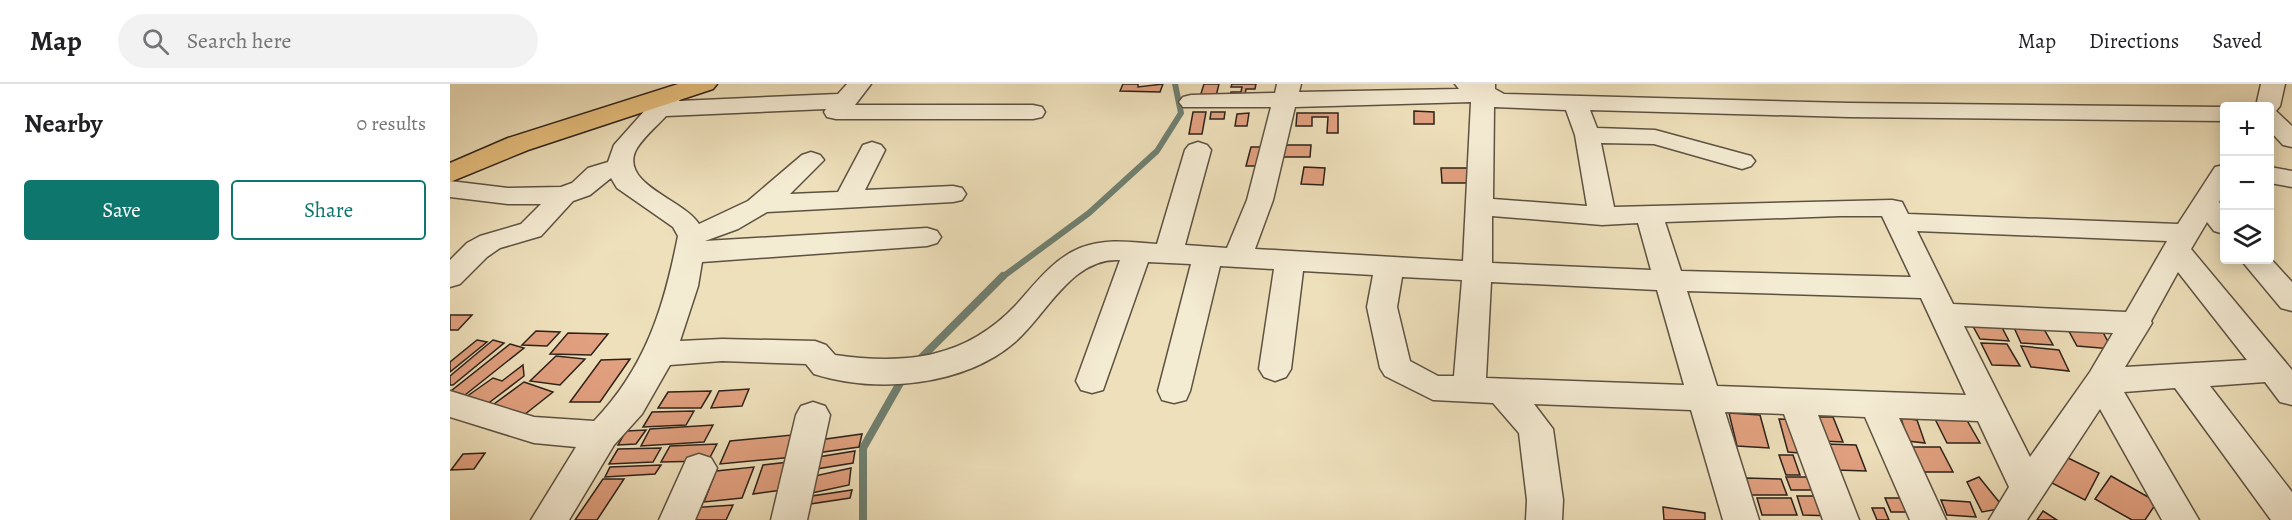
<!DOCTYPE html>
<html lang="en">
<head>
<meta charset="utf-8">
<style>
	:root { --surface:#fff; --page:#f2f2f2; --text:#202124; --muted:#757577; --line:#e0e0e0; --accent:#0f766e }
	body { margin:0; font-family:Alegreya,serif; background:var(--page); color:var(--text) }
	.controls { position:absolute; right:18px; top:18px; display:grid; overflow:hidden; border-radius:6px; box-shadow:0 3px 15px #0003 }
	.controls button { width:54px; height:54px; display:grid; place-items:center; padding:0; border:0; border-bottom:2px solid var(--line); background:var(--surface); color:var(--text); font:30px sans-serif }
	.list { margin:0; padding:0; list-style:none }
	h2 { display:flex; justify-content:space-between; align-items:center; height:78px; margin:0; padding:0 24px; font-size:26px }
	h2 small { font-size:20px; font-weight:400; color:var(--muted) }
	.actions { display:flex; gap:12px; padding:18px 24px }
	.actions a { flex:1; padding:14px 0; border:2px solid var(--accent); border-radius:6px; text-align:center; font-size:21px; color:var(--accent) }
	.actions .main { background:var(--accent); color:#fff }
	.icon { flex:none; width:33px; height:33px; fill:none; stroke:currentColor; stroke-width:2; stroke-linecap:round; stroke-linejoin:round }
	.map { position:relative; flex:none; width:1842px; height:436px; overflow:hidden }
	header { display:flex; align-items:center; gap:36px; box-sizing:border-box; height:84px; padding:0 30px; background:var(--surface); border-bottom:2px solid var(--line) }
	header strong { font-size:28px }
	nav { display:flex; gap:33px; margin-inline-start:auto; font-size:21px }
	.search { width:420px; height:54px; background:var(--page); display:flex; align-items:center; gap:15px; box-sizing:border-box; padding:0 21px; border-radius:33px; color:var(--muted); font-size:22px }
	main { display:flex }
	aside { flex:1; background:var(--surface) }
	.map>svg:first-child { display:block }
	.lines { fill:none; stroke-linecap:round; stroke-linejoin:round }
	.stream-far1 { stroke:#6e8071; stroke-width:6 }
	.stream { stroke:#6e8071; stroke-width:8 }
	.building { fill:#e1a07f; stroke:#2d221a; stroke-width:1.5 }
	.minor-casing { stroke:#5d5242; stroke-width:3 }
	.major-casing { stroke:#2d221a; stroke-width:3 }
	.minor { fill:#f4ebd3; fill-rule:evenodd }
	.major { fill:#e7c07e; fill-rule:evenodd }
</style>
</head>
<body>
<header>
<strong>Map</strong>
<div class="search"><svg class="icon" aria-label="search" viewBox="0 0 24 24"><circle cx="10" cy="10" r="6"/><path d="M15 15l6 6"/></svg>Search here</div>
<nav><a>Map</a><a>Directions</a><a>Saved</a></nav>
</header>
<main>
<aside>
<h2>Nearby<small>0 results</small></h2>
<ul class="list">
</ul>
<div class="actions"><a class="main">Save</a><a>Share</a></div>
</aside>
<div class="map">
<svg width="1842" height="436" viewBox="0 0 1842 436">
	<rect width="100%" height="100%" fill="#eee0bb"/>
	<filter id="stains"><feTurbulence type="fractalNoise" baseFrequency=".00333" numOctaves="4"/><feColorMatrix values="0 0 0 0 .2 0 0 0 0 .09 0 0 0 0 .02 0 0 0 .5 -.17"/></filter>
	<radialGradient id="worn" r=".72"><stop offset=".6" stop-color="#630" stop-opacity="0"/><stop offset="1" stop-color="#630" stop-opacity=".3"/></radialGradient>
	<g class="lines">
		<path class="stream-far1" d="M 551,194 L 639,129 L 707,67 L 731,29 L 725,0"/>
		<g class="stream">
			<path d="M 468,277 L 553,192"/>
			<path d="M 413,436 L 413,364 L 454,292"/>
		</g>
	</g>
	<g class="building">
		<path d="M 673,0 L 688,0 L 688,3 L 713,0 L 710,8 L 670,7 Z"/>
		<path d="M 754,0 L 769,0 L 765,16 L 749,16 Z"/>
		<path d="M 782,0 L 806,0 L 805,5 L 796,5 L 794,17 L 779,17 L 781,8 L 791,8 L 792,3 L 781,3 Z"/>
		<path d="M 964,27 L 984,28 L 984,40 L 964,40 Z"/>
		<path d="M 743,28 L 756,28 L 752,50 L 739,50 Z"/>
		<path d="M 761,28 L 775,28 L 774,35 L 760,35 Z"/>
		<path d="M 799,29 L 797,42 L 785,42 L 787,30 Z"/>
		<path d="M 847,29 L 888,29 L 888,49 L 877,49 L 878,33 L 862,33 L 862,42 L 846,42 Z"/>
		<path d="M 833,61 L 861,61 L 860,73 L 831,73 Z"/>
		<path d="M 801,63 L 817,63 L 813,82 L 796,82 Z"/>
		<path d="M 854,83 L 875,84 L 873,101 L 851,100 Z"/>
		<path d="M 991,84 L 1018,84 L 1019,99 L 992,99 Z"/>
		<path d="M 0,231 L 22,231 L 8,246 L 0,246 Z"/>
		<path d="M 1519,235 L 1548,236 L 1559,257 L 1530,255 Z"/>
		<path d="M 1561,237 L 1591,240 L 1603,261 L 1571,259 Z"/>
		<path d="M 1615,240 L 1650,243 L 1662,265 L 1627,262 Z"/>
		<path d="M 86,247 L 110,248 L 97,262 L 72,261 Z"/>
		<path d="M 118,249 L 158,250 L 141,271 L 100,270 Z"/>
		<path d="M 27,256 L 37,258 L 0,288 L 0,278 Z"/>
		<path d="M 43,256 L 54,259 L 3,301 L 0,301 L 0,292 Z"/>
		<path d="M 1531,259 L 1557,260 L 1570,282 L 1542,281 Z"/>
		<path d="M 60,260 L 74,264 L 15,311 L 1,307 Z"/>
		<path d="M 1571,262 L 1609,266 L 1619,287 L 1581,283 Z"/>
		<path d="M 106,272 L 135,275 L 110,301 L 80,297 Z"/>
		<path d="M 180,275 L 150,318 L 120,318 L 151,276 Z"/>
		<path d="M 73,281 L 74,292 L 36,321 L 16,313 L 43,294 L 52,297 Z"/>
		<path d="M 74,298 L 103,308 L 74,331 L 44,320 Z"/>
		<path d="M 299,305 L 292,322 L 261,324 L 269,307 Z"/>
		<path d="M 261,307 L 251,324 L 208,324 L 218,308 Z"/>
		<path d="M 244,327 L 236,341 L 193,343 L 202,328 Z"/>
		<path d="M 1279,329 L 1310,331 L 1319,364 L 1287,362 Z"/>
		<path d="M 1363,333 L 1383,333 L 1393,358 L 1372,357 Z"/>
		<path d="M 1484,333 L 1515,333 L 1530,359 L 1497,359 Z"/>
		<path d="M 1451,334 L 1467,336 L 1475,359 L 1458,357 Z"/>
		<path d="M 1329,335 L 1350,336 L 1360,370 L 1338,368 Z"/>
		<path d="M 263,341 L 254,358 L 191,362 L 200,345 Z"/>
		<path d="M 196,346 L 186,360 L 168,361 L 176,347 Z"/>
		<path d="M 352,350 L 344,373 L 270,380 L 280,357 Z"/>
		<path d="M 412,350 L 409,363 L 366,369 L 369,356 Z"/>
		<path d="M 267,360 L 258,377 L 211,378 L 220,362 Z"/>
		<path d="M 1376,360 L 1406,361 L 1416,387 L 1386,386 Z"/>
		<path d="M 1462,363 L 1490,363 L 1503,388 L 1474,388 Z"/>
		<path d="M 211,364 L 203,378 L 159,380 L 168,365 Z"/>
		<path d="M 405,367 L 403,379 L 360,386 L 362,374 Z"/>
		<path d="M 35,369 L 24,385 L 1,386 L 13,370 Z"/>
		<path d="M 1329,371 L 1343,371 L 1350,391 L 1336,391 Z"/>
		<path d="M 1612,371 L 1649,389 L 1635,416 L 1598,397 Z"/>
		<path d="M 348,377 L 339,405 L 303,410 L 313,381 Z"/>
		<path d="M 211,381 L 205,390 L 155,393 L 160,383 Z"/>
		<path d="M 304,383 L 292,414 L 254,418 L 266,387 Z"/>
		<path d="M 401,384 L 399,401 L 357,410 L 360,393 Z"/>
		<path d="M 1661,392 L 1707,418 L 1695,436 L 1682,436 L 1645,415 Z"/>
		<path d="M 1336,393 L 1368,393 L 1372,406 L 1341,406 Z"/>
		<path d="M 1529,393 L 1554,424 L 1532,428 L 1517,398 Z"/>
		<path d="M 1296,394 L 1331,395 L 1337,411 L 1301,411 Z"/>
		<path d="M 153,395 L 174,395 L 147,436 L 125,436 Z"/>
		<path d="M 402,406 L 400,414 L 360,420 L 362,412 Z"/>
		<path d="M 1347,412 L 1377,412 L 1384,432 L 1353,431 Z"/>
		<path d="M 1307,414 L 1341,414 L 1347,431 L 1312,431 Z"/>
		<path d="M 1435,414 L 1462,414 L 1469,428 L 1441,428 Z"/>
		<path d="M 1491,416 L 1520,418 L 1526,433 L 1497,431 Z"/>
		<path d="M 283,421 L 276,436 L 233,436 L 239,424 Z"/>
		<path d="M 1213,423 L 1255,429 L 1255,436 L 1214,436 Z"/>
		<path d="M 1422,424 L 1434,424 L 1439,436 L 1427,436 Z"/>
		<path d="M 1593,427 L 1607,436 L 1587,436 Z"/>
	</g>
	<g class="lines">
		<defs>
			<g id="minor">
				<path d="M 397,0 L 421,0 L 405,21 L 583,21 L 592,23 L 595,28 L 592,33 L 583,35 L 386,35 L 377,33 L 374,28 L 376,25 L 216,32 C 207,42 190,56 185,68 C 172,101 234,116 249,140 L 298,117 L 352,71 L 361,68 L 370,71 L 374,76 L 340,110 L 388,108 L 413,61 L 422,58 L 431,61 L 435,66 L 415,106 L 503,102 L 512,104 L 516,110 L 512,116 L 503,118 L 317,128 L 288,145 L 255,157 L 477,144 L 487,147 L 491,153 L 487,159 L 477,162 L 252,178 L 248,202 L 230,257 L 272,255 L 365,257 L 376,261 L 385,271 C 455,281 515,275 566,221 C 585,200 603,175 630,164 C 655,154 681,158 707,160 L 735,66 L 739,61 L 748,58 L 757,61 L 761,66 L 735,161 L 777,164 L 797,116 L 821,23 L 733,23 L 729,18 L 733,13 L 741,11 L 825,9 L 827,0 L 851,0 L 849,8 L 1009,5 L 1005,0 L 1045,0 L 1045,5 L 1054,10 L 1399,19 L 1774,23 L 1774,37 L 1399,33 L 1140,26 L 1147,44 L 1205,46 L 1301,72 L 1305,77 L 1301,82 L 1292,85 L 1204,60 L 1151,59 L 1164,123 L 1442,116 L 1452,118 L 1458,130 L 1728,140 L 1765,83 L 1774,81 L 1774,109 L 1769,118 L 1774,124 L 1774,150 L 1764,147 L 1757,138 L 1741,165 L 1842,286 L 1842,321 L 1830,318 L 1815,298 L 1760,302 L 1842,408 L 1842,436 L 1821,436 L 1725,304 L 1674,308 L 1749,436 L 1712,436 L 1650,325 L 1577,436 L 1539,436 L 1559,403 L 1528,337 L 1449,334 L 1496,436 L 1460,436 L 1415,333 L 1368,331 L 1409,436 L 1373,436 L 1334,330 L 1275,328 L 1309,436 L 1273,436 L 1241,326 L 1084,320 L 1103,345 L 1113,416 L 1112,436 L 1076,436 L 1077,416 L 1069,349 L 1043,319 L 983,316 L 935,292 L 930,284 L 917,223 L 923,191 L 853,187 L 841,285 L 836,293 L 825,297 L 814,293 L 809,285 L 824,185 L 770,182 L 740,307 L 736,316 L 724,319 L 712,316 L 708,307 L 741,180 L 698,178 L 653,306 L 642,309 L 631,306 L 626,297 L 670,176 C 622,173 597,230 565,258 C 514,302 427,310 364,290 L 356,280 L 272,277 L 220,281 L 192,330 L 164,361 L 119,436 L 81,436 L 126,363 L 84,359 L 0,333 L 0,307 L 84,333 L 144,337 C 196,283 214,223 228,152 L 223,143 L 167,104 L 161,94 L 140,111 L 123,117 L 91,152 L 50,164 L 37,173 L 10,200 L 0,203 L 0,176 L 17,159 L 30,152 L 71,140 L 91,120 L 58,120 L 0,113 L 0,97 L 58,104 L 111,103 L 122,99 L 138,84 L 158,78 L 164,61 L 213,6 L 229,6 L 233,11 L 229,17 L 388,10 ZM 1021,18 L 1013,177 L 805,165 L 823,116 L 845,23 ZM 1044,23 L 1116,26 L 1125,51 L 1137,122 L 1043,115 ZM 1042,132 L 1152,141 L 1188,139 L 1201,186 L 1042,179 ZM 1390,132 L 1432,132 L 1461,193 L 1231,187 L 1215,138 ZM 1467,147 L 1717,157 L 1676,228 L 1503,220 ZM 1728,188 L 1797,276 L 1675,283 L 1702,239 L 1701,237 ZM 952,193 L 1012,196 L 1004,292 L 988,292 L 960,277 L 947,223 ZM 1041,198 L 1207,206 L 1234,301 L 1036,294 ZM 1237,207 L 1471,214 L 1516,311 L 1267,302 ZM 1514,242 L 1663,249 L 1640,288 L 1580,373 Z"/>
				<path d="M 1811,0 L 1835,0 L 1830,22 L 1826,27 L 1842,42 L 1842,63 L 1833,61 L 1820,47 L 1820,22 L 1806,22 Z"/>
				<path d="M 1820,83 L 1842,87 L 1842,103 L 1820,99 Z"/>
				<path d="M 1820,174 L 1842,198 L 1842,227 L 1831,224 L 1791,176 Z"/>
				<path d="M 363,318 L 375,322 L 380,331 L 357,436 L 321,436 L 346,331 L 351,322 Z"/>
				<path d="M 249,370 L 261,374 L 267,384 L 245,436 L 209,436 L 237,374 Z"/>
			</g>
			<path id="major" d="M 228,0 L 267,0 L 263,5 L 78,66 L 0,98 L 0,79 L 58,54 Z"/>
		</defs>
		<use href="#minor" class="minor-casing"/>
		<use href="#major" class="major-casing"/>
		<use href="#minor" class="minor"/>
		<use href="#major" class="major"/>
	</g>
	<rect width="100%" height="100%" filter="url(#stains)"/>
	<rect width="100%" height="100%" fill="url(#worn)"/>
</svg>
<div class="controls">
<button>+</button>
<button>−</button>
<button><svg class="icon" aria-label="layers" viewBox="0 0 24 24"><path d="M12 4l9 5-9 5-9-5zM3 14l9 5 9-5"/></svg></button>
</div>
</div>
</main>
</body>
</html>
